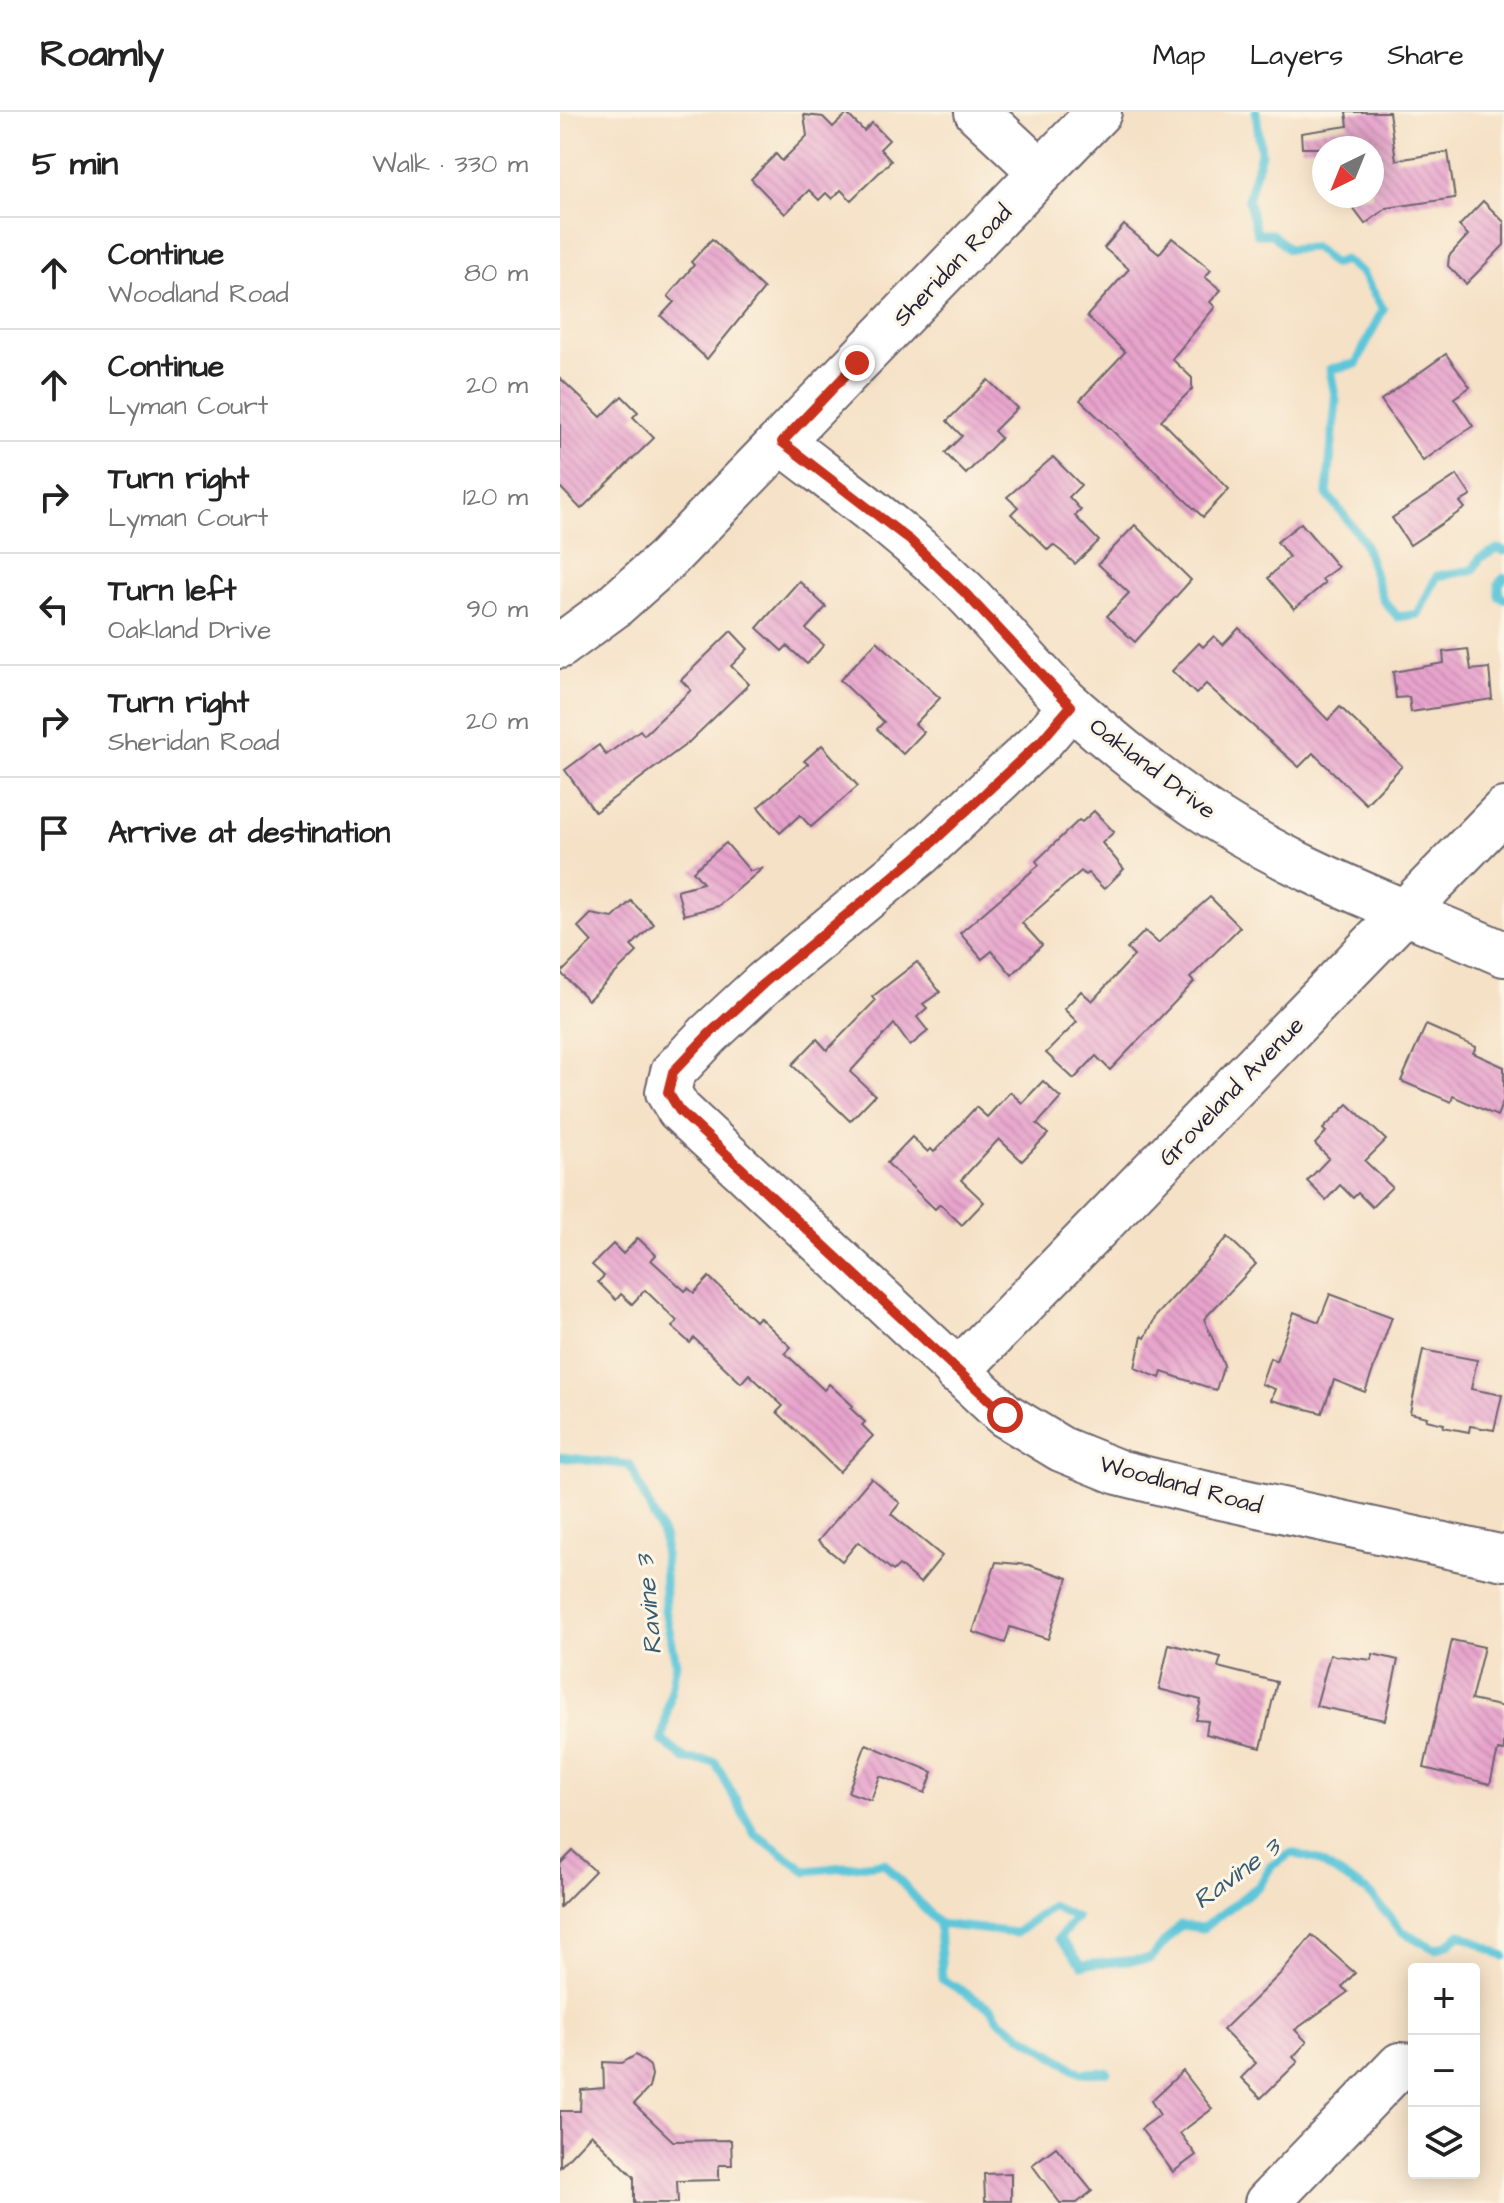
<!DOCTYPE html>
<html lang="en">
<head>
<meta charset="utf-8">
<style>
	:root { --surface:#fff; --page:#f6f6f6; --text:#222; --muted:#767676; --line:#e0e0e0 }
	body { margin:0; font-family:"Architects Daughter",sans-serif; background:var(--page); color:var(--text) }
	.controls { position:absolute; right:24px; bottom:24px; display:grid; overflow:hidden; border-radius:8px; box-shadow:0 4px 20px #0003 }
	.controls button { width:72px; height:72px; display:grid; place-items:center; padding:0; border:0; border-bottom:2px solid var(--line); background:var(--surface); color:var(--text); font:40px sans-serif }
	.compass { position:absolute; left:752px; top:24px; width:72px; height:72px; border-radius:50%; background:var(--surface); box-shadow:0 4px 20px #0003; rotate:223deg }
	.stop { position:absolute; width:24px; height:24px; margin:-18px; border:6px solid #c8321e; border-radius:50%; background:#fff }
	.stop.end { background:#c8321e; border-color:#fff; box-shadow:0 2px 8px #0008 }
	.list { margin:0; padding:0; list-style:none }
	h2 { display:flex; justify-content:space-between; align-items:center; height:104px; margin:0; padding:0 32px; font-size:34px }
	h2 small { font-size:26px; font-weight:400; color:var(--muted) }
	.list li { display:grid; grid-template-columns:52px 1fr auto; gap:24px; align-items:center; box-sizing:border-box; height:112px; padding:0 32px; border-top:2px solid var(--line) }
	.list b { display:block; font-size:30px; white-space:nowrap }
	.list p { margin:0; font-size:26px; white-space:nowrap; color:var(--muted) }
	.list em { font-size:26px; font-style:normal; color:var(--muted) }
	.icon { flex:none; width:44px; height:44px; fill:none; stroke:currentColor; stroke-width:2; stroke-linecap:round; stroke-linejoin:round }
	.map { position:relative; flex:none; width:944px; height:2091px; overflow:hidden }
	header { display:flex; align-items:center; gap:48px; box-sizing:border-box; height:112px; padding:0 40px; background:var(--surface); border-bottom:2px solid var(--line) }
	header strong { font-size:38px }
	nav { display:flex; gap:44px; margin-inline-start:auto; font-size:28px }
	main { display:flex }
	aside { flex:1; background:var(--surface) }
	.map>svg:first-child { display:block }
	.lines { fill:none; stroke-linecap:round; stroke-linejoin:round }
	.stream { stroke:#5dc6d9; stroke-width:9 }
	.building { fill:url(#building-back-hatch) }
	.minor-casing { stroke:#6c656c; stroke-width:48 }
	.minor { stroke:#fff; stroke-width:44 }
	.route { stroke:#c8321e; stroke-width:10 }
	.labels { text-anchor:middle; stroke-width:6; stroke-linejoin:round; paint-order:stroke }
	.street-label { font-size:24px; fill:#22223b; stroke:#fcf5e5 }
	.water-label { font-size:26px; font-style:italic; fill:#375b72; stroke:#fcf5e5 }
</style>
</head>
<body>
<header>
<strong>Roamly</strong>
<nav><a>Map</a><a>Layers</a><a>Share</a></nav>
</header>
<main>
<aside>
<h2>5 min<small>Walk · 330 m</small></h2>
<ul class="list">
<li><svg class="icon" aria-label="ahead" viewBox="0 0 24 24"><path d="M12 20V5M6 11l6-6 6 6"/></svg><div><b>Continue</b><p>Woodland Road</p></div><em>80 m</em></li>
<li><svg class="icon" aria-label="ahead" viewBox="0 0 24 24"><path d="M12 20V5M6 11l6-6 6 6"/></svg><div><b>Continue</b><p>Lyman Court</p></div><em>20 m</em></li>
<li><svg class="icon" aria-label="right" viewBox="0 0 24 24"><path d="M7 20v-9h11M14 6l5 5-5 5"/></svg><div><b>Turn right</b><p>Lyman Court</p></div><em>120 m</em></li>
<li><svg class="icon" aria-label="left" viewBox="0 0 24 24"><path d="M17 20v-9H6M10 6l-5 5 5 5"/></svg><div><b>Turn left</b><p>Oakland Drive</p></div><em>90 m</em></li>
<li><svg class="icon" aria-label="right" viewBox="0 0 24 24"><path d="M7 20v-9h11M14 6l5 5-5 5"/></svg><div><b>Turn right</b><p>Sheridan Road</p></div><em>20 m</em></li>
<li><svg class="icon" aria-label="arrive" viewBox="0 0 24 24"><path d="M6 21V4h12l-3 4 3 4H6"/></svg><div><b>Arrive at destination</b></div></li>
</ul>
</aside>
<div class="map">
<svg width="944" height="2091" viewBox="0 0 944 2091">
	<defs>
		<pattern id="building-back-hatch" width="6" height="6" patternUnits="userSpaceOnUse" patternTransform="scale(2)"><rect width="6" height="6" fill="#e7a3cc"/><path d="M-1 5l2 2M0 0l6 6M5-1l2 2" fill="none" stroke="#c68cb0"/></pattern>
	</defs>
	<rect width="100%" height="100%" fill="#fcf5e5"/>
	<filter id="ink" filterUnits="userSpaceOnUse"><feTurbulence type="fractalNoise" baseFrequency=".0125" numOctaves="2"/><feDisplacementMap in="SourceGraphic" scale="16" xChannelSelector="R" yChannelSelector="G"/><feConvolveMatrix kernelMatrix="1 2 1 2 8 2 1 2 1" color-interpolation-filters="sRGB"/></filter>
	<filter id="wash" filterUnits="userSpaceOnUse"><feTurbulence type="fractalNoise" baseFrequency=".006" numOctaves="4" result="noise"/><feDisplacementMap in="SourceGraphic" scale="32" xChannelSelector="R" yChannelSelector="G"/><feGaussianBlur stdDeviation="1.8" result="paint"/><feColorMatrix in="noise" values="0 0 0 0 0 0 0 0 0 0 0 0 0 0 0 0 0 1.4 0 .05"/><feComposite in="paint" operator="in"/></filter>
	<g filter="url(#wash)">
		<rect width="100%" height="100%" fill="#f5e1c6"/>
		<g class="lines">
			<g class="stream">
				<path d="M 696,0 L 701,41 L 688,87 L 697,122 L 712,122 L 728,137 L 754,135 L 773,152 L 784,148 L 802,161 L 823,197 L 796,252 L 770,257 L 776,289 L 767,382 L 803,428 L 823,488 L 838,505 L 858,502 L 877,464 L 913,458 L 920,446 L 938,437 L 944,439"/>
				<path d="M 944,466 L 939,471 L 939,484 L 944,487"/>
				<path d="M 0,1345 L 70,1353 L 104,1427 L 105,1498 L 116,1551 L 102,1628 L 125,1647 L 155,1650 L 194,1721 L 246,1759 L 324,1751 L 379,1812 L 456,1821 L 492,1794 L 516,1806 L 499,1826 L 522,1853 L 590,1847 L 620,1813 L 643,1816 L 700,1773 L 711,1754 L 732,1741 L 755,1747 L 808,1780 L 842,1819 L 875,1837 L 889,1832 L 900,1822 L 944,1844"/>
				<path d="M 379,1812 L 382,1867 L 432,1897 L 440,1909 L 521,1961 L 547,1960"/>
			</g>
		</g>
		<g id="blocks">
			<g class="building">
				<path d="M 786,0 L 829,0 L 836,48 L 888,40 L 895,86 L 827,96 L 805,112 L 784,84 L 812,84 L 812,36 L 742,36 L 741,21 L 788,14 Z"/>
				<path d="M 287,2 L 304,19 L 312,11 L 329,28 L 320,37 L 331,49 L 291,88 L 281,78 L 272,87 L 266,81 L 259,88 L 249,78 L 225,102 L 191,67 L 216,42 L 222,49 L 247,24 L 244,3 L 263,5 L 273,15 Z"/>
				<path d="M 923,89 L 944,110 L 944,133 L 906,172 L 888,154 L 889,144 L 908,123 L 899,114 Z"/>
				<path d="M 564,113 L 599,142 L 612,126 L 651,158 L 645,165 L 661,178 L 650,190 L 655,195 L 612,247 L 632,266 L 632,277 L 601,308 L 669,377 L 643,405 L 520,288 L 565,240 L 527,204 L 569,157 L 544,136 Z"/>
				<path d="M 152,127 L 204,177 L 147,247 L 101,204 L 114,190 L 108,184 L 134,153 L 131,150 Z"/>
				<path d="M 886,242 L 910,275 L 894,286 L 913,314 L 863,349 L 821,288 Z"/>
				<path d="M 0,266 L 41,305 L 62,284 L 78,300 L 73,305 L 94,326 L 21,397 L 0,375 Z"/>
				<path d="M 428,268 L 457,296 L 434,319 L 441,326 L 406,362 L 385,341 L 402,324 L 387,309 Z"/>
				<path d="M 493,345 L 521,373 L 509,385 L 521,398 L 515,404 L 539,429 L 515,452 L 501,439 L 493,433 L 488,438 L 475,425 L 451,402 L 458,395 L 447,385 Z"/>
				<path d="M 897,363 L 911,384 L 900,390 L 905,396 L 850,433 L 832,406 Z"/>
				<path d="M 741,411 L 778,455 L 762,467 L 765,471 L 734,497 L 708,466 L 729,445 L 717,430 Z"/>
				<path d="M 575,413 L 631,468 L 575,530 L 547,504 L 569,481 L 538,452 Z"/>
				<path d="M 239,469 L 266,495 L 246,517 L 264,533 L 247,552 L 227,534 L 222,539 L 197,516 Z"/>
				<path d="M 679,516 L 768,608 L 780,595 L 842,654 L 806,692 L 753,641 L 739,655 L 646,572 L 636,582 L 612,559 L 639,531 L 643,535 L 654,524 L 663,533 Z"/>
				<path d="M 171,519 L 188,537 L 171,554 L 189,572 L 128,631 L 35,700 L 5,658 L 39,633 L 46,643 L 80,618 L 84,623 L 131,578 L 121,568 Z"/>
				<path d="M 317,529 L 380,586 L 355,612 L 364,620 L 343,642 L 317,617 L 324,610 L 280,568 Z"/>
				<path d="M 908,537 L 911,558 L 929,556 L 932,587 L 851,600 L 849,585 L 836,586 L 833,560 L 884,551 L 883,540 Z"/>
				<path d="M 262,633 L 298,674 L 251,715 L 240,703 L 220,721 L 198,695 L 248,652 L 244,649 Z"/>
				<path d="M 534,699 L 554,720 L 542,731 L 564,757 L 544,777 L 528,761 L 525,763 L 521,759 L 462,811 L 482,833 L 452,863 L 432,839 L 422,847 L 400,821 L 479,753 L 476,749 L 519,708 L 522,710 Z"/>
				<path d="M 166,731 L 190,759 L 203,756 L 158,794 L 124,803 L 117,778 L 143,771 L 133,759 Z"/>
				<path d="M 650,785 L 680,815 L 630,866 L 634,870 L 550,958 L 536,944 L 514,967 L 486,941 L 517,910 L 504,897 L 521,879 L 532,889 L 574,844 L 567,837 L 585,819 L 598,831 Z"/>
				<path d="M 71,789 L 94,812 L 71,834 L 77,840 L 28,888 L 1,861 L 32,830 L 18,815 L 31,802 L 53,806 Z"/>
				<path d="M 357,850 L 380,880 L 363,892 L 367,896 L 357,905 L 368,919 L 350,934 L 334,912 L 290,960 L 315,983 L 290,1009 L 232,953 L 257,927 L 267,938 L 315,889 L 312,885 Z"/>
				<path d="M 866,913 L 916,935 L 913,941 L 944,955 L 944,987 L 937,1004 L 893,984 L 891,990 L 841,969 Z"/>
				<path d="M 483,969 L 501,986 L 477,1012 L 488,1022 L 462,1049 L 439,1027 L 401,1068 L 424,1090 L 402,1113 L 380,1092 L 375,1097 L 327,1051 L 352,1025 L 368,1040 L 371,1037 L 374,1040 L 416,995 L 427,1005 L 450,980 L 462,991 Z"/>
				<path d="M 788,992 L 826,1028 L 805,1049 L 832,1075 L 812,1095 L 798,1081 L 793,1086 L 780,1073 L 766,1088 L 747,1069 L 769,1046 L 755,1032 L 766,1020 L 763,1017 Z"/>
				<path d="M 668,1125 L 696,1152 L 644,1207 L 664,1253 L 656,1278 L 602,1260 L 600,1266 L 575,1256 L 582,1224 L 585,1226 L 596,1204 Z"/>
				<path d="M 78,1126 L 96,1143 L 91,1148 L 125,1179 L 128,1176 L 134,1181 L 149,1165 L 195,1209 L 199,1205 L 231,1235 L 225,1241 L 264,1278 L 269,1272 L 293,1294 L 290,1296 L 305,1310 L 302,1313 L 313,1324 L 279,1360 L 217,1300 L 223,1294 L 189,1262 L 181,1271 L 134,1226 L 130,1231 L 112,1215 L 117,1209 L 85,1178 L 72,1192 L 61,1182 L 56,1188 L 38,1170 L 44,1164 L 32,1153 L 53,1132 L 63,1142 Z"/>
				<path d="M 770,1182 L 832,1205 L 805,1280 L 774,1268 L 762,1301 L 711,1288 L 715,1277 L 701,1272 L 710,1246 L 716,1249 L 734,1200 L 759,1210 Z"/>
				<path d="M 863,1238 L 917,1248 L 911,1277 L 942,1283 L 934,1318 L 910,1314 L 909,1320 L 883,1315 L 884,1312 L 866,1308 L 867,1305 L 850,1301 Z"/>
				<path d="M 311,1366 L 340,1391 L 331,1402 L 382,1444 L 360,1471 L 339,1453 L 333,1459 L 298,1430 L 282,1449 L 258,1429 Z"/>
				<path d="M 436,1450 L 469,1453 L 508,1466 L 488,1527 L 450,1515 L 445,1531 L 413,1520 Z"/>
				<path d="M 892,1528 L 924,1535 L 911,1588 L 944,1595 L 944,1639 L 938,1638 L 930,1672 L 864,1656 Z"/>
				<path d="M 609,1532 L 661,1545 L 658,1555 L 717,1570 L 701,1636 L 646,1622 L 648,1609 L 636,1608 L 641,1588 L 599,1577 Z"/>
				<path d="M 813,1542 L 838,1548 L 825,1608 L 756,1594 L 770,1543 L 812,1548 Z"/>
				<path d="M 306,1632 L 373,1660 L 365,1681 L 320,1664 L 311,1688 L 288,1680 Z"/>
				<path d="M 13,1739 L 35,1759 L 0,1795 L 0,1752 Z"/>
				<path d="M 752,1823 L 795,1861 L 782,1875 L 788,1880 L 735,1918 L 747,1930 L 733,1945 L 738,1950 L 701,1986 L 681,1966 L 696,1951 L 663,1918 L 721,1861 Z"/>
				<path d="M 76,1943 L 90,1954 L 92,1963 L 89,1976 L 74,1992 L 113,2029 L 171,2028 L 172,2053 L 159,2053 L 159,2068 L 117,2069 L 118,2091 L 74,2091 L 74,2065 L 31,2022 L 0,2055 L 0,1999 L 20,1999 L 21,1978 L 44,1976 L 43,1950 L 62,1951 Z"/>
				<path d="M 623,1959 L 652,1997 L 620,2021 L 636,2043 L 613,2060 L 581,2017 L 600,2003 L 591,1989 Z"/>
				<path d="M 496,2035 L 532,2079 L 517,2091 L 500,2091 L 472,2053 Z"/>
				<path d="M 451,2061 L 451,2089 L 425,2089 L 424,2062 Z"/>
			</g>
		</g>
	</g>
	<g filter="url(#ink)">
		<use href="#blocks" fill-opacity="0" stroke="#6c656c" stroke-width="2"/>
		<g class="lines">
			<defs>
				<g id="minor">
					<path d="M 417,0 L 481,60"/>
					<path d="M 222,330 C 284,378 348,424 404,479 C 441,516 473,559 511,594 C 549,628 593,663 634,692 C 730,758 839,796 944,842"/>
					<path d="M 0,534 L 53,495 L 106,448 L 539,0"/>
					<path d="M 511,594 L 481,629 L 361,741 L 204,871 L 149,922 L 113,960 L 108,980 L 119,998 L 445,1303 L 501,1337 L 558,1360 L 638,1380 L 944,1446"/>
					<path d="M 397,1260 L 944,698"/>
					<path d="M 707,2091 L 840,1953 L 854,1954"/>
				</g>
			</defs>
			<use href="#minor" class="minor-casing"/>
			<use href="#minor" class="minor"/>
		</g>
	</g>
	<g class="lines" filter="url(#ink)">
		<path class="route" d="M 297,251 L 222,330 L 351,429 L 405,481 L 511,594 L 481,629 L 361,741 L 204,871 L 149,922 L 113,960 L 108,980 L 119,998 L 445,1303"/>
	</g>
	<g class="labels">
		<g class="street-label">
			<text transform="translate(392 153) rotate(-46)" y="8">Sheridan Road</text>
			<text transform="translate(593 656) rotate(37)" y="8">Oakland Drive</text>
			<text transform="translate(671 979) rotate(-46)" y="8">Groveland Avenue</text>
			<text transform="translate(621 1372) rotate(15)" y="8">Woodland Road</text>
		</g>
		<g class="water-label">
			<text transform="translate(88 1493) rotate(-95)" y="9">Ravine 3</text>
			<text transform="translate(676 1761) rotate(-36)" y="9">Ravine 3</text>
		</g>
	</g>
</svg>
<div class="controls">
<button>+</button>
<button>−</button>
<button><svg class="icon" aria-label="layers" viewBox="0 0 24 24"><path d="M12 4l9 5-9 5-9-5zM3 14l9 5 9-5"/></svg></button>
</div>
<svg class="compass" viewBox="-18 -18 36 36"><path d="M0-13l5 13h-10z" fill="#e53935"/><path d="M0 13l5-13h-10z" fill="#767676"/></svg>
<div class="stop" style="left:445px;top:1303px"></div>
<div class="stop end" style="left:297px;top:251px"></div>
</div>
</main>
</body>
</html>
